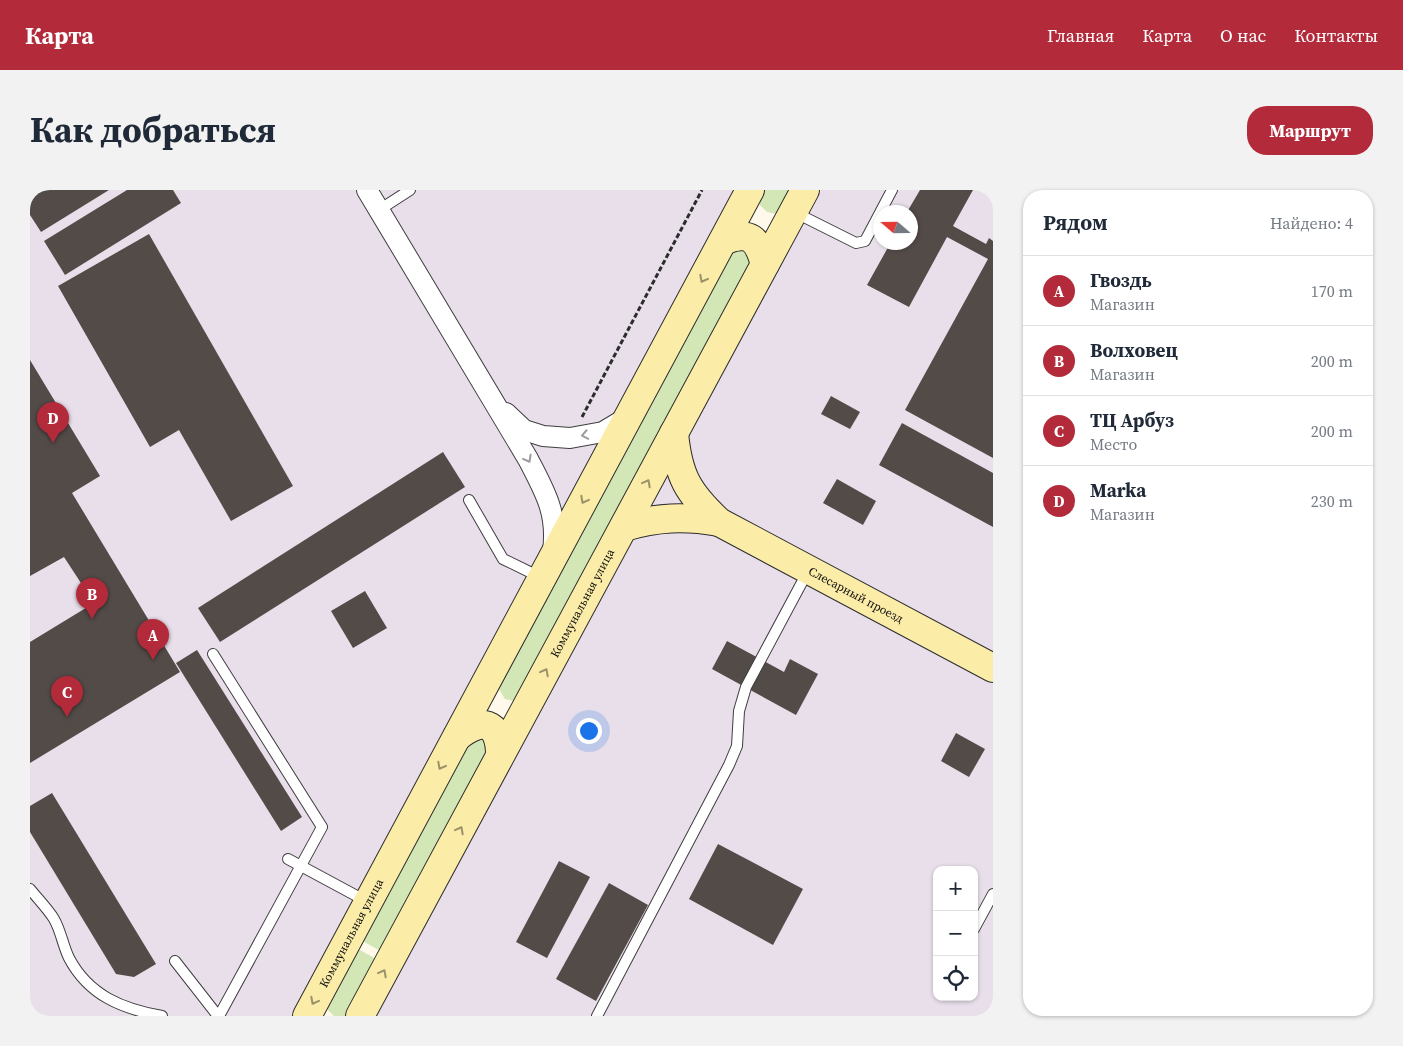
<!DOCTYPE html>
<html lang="ru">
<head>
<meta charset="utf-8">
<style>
	:root { --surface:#fff; --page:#f2f2f3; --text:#1f2937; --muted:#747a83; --line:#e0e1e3; --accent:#b32b3b }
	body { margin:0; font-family:"Source Serif 4",serif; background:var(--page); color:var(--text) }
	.controls { position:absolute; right:15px; bottom:15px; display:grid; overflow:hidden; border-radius:10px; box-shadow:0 1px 4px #0004 }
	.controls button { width:45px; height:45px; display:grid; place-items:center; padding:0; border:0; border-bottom:1px solid var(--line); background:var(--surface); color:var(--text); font:25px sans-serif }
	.compass { position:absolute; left:843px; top:15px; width:45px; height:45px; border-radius:50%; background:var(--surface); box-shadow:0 1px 4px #0004; rotate:290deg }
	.you { position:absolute; left:558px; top:540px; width:18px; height:18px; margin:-12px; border:4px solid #fff; border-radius:50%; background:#1a73e8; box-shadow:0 0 0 8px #1a73e833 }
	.badge { display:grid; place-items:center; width:32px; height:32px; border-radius:50%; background:var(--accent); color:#fff; font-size:16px; font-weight:700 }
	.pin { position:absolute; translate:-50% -41px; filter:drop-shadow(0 1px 2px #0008) }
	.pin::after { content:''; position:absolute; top:26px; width:18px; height:15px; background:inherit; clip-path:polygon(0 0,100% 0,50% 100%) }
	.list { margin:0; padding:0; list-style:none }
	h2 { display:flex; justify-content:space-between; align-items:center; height:65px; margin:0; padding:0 20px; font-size:21px }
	h2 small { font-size:16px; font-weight:400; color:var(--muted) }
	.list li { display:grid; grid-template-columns:32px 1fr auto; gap:15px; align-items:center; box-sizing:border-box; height:70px; padding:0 20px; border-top:1px solid var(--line) }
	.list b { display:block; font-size:19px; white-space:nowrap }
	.list p { margin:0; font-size:16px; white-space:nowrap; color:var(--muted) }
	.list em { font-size:16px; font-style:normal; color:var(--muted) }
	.icon { flex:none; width:28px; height:28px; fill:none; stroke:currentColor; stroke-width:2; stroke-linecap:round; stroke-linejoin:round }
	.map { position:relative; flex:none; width:963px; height:826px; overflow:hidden; border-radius:20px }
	header { display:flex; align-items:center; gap:30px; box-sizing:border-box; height:70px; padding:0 25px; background:var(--accent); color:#fff }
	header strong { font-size:24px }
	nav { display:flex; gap:28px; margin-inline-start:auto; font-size:18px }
	.intro { display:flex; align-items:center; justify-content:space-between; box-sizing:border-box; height:120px; padding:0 30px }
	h1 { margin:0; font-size:35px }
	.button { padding:12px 22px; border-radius:20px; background:var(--accent); color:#fff; font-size:18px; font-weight:700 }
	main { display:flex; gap:30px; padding:0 30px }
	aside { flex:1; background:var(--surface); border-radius:20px; box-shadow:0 1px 4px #0004 }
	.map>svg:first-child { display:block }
	.industrial { fill:#e8dfea; fill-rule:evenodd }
	.green { fill:#d2e6b6 }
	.building { fill:#534b48 }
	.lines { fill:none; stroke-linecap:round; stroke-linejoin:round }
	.lane-casing { stroke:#3e3e3e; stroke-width:12 }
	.street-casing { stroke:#3e3e3e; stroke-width:22 }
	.secondary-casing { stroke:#2d2d2d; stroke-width:30 }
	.path { stroke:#2d2d2d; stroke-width:3; stroke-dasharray:5 2.5; stroke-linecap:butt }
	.lane { stroke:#fff; stroke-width:10 }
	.street { stroke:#fff; stroke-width:20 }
	.secondary { stroke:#fbeca8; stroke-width:28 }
	.oneway { stroke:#9b9269 }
	.oneway2 { stroke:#9d9d9d }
	.labels { text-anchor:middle; stroke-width:5; stroke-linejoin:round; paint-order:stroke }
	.street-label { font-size:12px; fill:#0b0b0b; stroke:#fff }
</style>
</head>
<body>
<header>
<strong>Карта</strong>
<nav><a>Главная</a><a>Карта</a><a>О нас</a><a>Контакты</a></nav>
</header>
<div class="intro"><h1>Как добраться</h1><a class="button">Маршрут</a></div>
<main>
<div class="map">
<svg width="963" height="826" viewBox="0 0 963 826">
	<rect width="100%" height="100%" fill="#fef9ea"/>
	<g class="industrial">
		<path d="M 0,0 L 718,0 L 268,826 L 0,826 Z"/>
		<path d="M 791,0 L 963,0 L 963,826 L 346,826 ZM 851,22 L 881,22 L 881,52 L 851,52 ZM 907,680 L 944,680 L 944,807 L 907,807 Z"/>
	</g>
	<g class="green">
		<path d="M 731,0 L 767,0 L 747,24 L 737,22 L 730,15 Z"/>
		<path d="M 705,55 L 726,65 L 489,508 L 484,511 L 475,509 L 467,496 Z"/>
		<path d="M 442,542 L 464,552 L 354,763 L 329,749 Z"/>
		<path d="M 324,757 L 350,771 L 316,826 L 304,826 L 298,820 L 296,811 Z"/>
	</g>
	<g class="building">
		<path d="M 0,0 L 79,0 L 11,42 L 0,25 Z"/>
		<path d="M 97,0 L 143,0 L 151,13 L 35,85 L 14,51 Z"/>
		<path d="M 890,0 L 943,0 L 923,36 L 956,54 L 959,48 L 963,51 L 963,268 L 875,220 L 958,69 L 917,47 L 879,117 L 837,95 L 861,52 L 881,52 L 881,22 L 877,22 Z"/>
		<path d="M 119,44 L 263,296 L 201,331 L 149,240 L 120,257 L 28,96 Z"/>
		<path d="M 0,170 L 70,286 L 42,303 L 150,482 L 0,573 L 0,452 L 64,413 L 34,367 L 0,386 Z"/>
		<path d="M 801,206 L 830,222 L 820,239 L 791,224 Z"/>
		<path d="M 872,233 L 963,283 L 963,337 L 849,275 Z"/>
		<path d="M 413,262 L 435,297 L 190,452 L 168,418 Z"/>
		<path d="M 807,289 L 846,311 L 833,335 L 793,313 Z"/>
		<path d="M 335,401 L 357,438 L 323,458 L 301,421 Z"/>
		<path d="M 697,451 L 754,482 L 760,469 L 788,484 L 766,525 L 682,479 Z"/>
		<path d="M 167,460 L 272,627 L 251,641 L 146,473 Z"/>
		<path d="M 926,543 L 955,559 L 939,587 L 911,571 Z"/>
		<path d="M 22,603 L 126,774 L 104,787 L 86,784 L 0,642 L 0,616 Z"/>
		<path d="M 688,654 L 773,699 L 743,755 L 659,709 Z"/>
		<path d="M 529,671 L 560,687 L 517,768 L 486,752 Z"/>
		<path d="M 579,693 L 618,715 L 566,811 L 526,789 Z"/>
	</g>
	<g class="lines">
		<defs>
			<g id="lane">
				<path d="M 349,20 L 380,0"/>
				<path d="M 764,22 L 826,53 L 835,51 L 862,0"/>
				<path d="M 439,310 L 473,369 L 512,388"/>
				<path d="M 183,464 L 292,637 L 189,826"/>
				<path d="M 258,669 L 336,711"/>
				<path d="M 0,699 C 8,709 18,719 24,729 C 31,741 33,756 39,768 C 59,806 93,819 132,826"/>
				<path d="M 944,739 L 963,704"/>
				<path d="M 145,771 L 188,826"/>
				<path d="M 567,826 L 699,575 L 707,556 L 709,521 L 716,497 L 778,381"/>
			</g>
			<g id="street">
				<path d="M 337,0 L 498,269 C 515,302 528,323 523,361"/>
				<path d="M 476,223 L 494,240 L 513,246 L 540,248 L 573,242 L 598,227"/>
			</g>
			<g id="secondary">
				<path d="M 693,51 C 720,40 727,48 735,74"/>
				<path id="s1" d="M 644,243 C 648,286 658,303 689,332 L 963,478"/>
				<path d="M 594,337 C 627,327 655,326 689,332"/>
				<path d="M 427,547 C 451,527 470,531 470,565"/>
				<path id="s2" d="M 277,826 L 720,0"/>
				<path id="s3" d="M 330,826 L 775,0"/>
			</g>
		</defs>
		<use href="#lane" class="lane-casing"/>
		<use href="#street" class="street-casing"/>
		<use href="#secondary" class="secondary-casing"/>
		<path class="path" d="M 552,227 L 672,0"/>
		<use href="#lane" class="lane"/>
		<use href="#street" class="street"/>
		<use href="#secondary" class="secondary"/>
	</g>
	<defs><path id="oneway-chevron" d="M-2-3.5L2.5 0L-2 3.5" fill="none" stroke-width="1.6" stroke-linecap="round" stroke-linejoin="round" transform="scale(1.25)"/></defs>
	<g class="oneway">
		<use href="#oneway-chevron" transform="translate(673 89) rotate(118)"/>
		<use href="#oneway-chevron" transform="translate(617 293) rotate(-62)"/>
		<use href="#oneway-chevron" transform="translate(554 310) rotate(118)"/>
		<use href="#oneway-chevron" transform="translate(515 482) rotate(-62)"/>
		<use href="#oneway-chevron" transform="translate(411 576) rotate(118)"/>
		<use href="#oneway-chevron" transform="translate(430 640) rotate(-62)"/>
		<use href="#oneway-chevron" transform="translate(353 783) rotate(-62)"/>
		<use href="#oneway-chevron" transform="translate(284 811) rotate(118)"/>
	</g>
	<g class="oneway2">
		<use href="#oneway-chevron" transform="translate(555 245) rotate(169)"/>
		<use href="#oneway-chevron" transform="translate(498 269) rotate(61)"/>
	</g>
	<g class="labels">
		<g class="street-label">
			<text dy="4" stroke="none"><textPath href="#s1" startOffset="258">Слесарный проезд</textPath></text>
			<text dy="4" stroke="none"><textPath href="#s3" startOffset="469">Коммунальная улица</textPath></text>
			<text dy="4" stroke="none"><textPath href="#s2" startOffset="94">Коммунальная улица</textPath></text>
		</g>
	</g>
</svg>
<div class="controls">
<button>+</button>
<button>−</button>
<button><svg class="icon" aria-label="locate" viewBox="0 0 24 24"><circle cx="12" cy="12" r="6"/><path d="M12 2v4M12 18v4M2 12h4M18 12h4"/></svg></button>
</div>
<svg class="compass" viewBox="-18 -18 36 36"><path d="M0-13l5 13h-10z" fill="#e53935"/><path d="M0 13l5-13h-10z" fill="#747a83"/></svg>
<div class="you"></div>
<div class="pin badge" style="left:123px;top:470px">A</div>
<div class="pin badge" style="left:62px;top:429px">B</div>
<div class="pin badge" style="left:37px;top:527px">C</div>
<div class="pin badge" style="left:23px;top:253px">D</div>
</div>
<aside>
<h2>Рядом<small>Найдено: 4</small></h2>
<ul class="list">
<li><span class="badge">A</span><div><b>Гвоздь</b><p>Магазин</p></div><em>170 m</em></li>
<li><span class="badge">B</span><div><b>Волховец</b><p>Магазин</p></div><em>200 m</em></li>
<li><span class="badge">C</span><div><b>ТЦ Арбуз</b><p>Место</p></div><em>200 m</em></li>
<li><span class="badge">D</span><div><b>Marka</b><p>Магазин</p></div><em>230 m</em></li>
</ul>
</aside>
</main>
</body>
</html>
